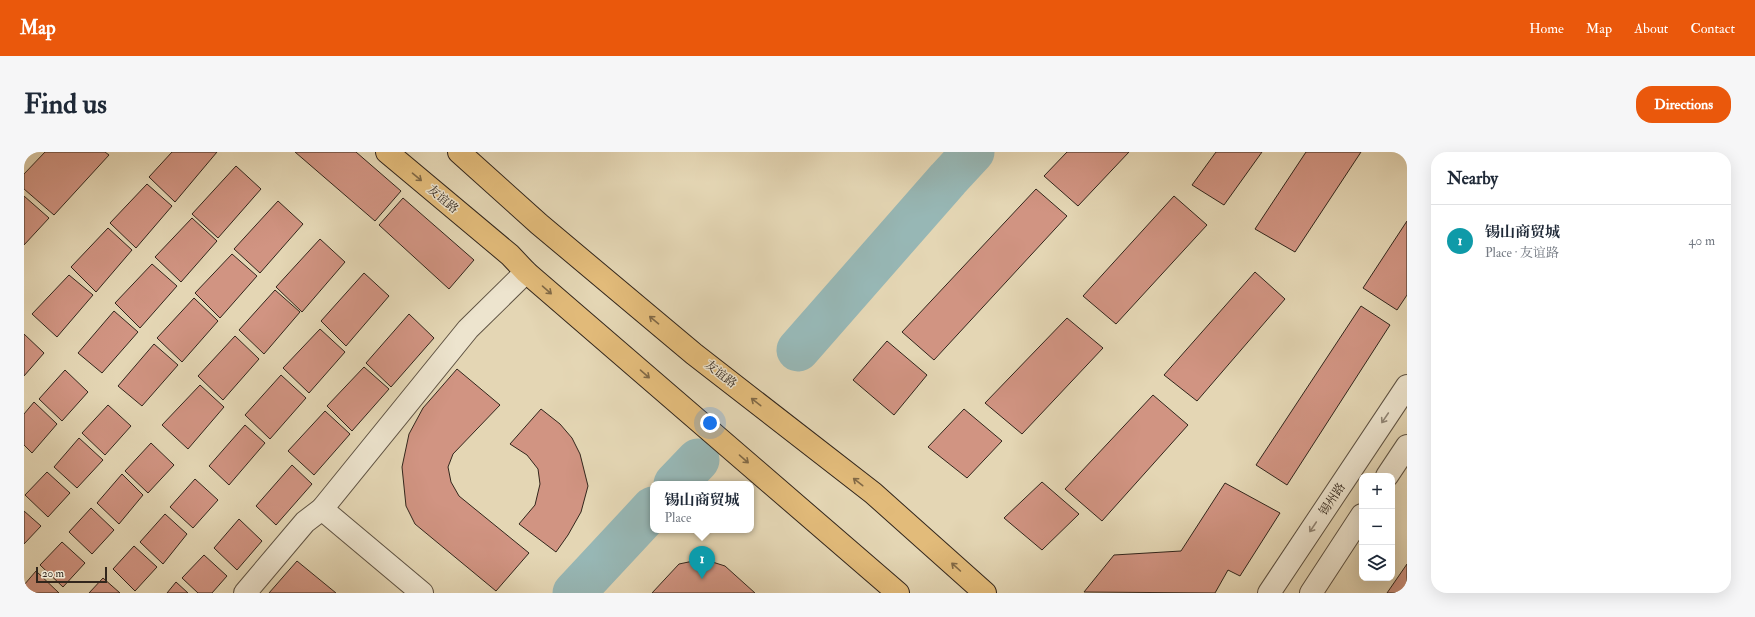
<!DOCTYPE html>
<html lang="en">
<head>
<meta charset="utf-8">
<style>
	:root { --surface:#fff; --page:#f6f6f7; --text:#1f2937; --muted:#747a83; --line:#e0e1e3; --accent:#ea580c }
	body { margin:0; font-family:"IM FELL Double Pica","Noto Serif SC",serif; background:var(--page); color:var(--text) }
	.controls { position:absolute; right:12px; bottom:12px; display:grid; overflow:hidden; border-radius:8px; box-shadow:0 4px 16px #0002 }
	.controls button { width:36px; height:36px; display:grid; place-items:center; padding:0; border:0; border-bottom:1px solid var(--line); background:var(--surface); color:var(--text); font:20px sans-serif }
	.scale { position:absolute; left:12px; bottom:10px; width:71px; box-sizing:border-box; padding-left:4px; border:2px solid #32261c; border-top:0; font-size:11px; line-height:14px; white-space:nowrap; color:#32261c; -webkit-text-stroke:3px #ede4ce; paint-order:stroke }
	.you { position:absolute; left:686px; top:271px; width:14px; height:14px; margin:-10px; border:3px solid #fff; border-radius:50%; background:#1a73e8; box-shadow:0 0 0 6px #1a73e833 }
	.badge { display:grid; place-items:center; width:26px; height:26px; border-radius:50%; background:var(--accent); color:#fff; font-size:13px; font-weight:700 }
	.pin { position:absolute; translate:-50% -33px; filter:drop-shadow(0 1px 2px #0008) }
	.pin::after { content:''; position:absolute; top:21px; width:14px; height:12px; background:inherit; clip-path:polygon(0 0,100% 0,50% 100%) }
	.popup { position:absolute; left:626px; top:329px; width:104px; height:52px; box-sizing:border-box; display:grid; place-content:center; border-radius:8px; background:var(--surface); filter:drop-shadow(0 1px 3px #0005); font-size:13px; white-space:nowrap; color:var(--muted) }
	.popup b { font-size:15px; color:var(--text) }
	.popup::after { content:''; position:absolute; left:50%; top:100%; margin-left:-8px; border:8px solid transparent; border-top-color:var(--surface) }
	.list { margin:0; padding:0; list-style:none }
	h2 { display:flex; justify-content:space-between; align-items:center; height:52px; margin:0; padding:0 16px; font-size:17px }
	h2 small { font-size:13px; font-weight:400; color:var(--muted) }
	.list li { display:grid; grid-template-columns:26px 1fr auto; gap:12px; align-items:center; box-sizing:border-box; height:72px; padding:0 16px; border-top:1px solid var(--line) }
	.list b { display:block; font-size:15px; white-space:nowrap }
	.list p { margin:0; font-size:13px; white-space:nowrap; color:var(--muted) }
	.list em { font-size:13px; font-style:normal; color:var(--muted) }
	.icon { flex:none; width:22px; height:22px; fill:none; stroke:currentColor; stroke-width:2; stroke-linecap:round; stroke-linejoin:round }
	.map { position:relative; flex:none; width:1383px; height:441px; overflow:hidden; border-radius:16px }
	header { display:flex; align-items:center; gap:24px; box-sizing:border-box; height:56px; padding:0 20px; background:var(--accent); color:#fff }
	header strong { font-size:19px }
	nav { display:flex; gap:22px; margin-inline-start:auto; font-size:14px }
	.intro { display:flex; align-items:center; justify-content:space-between; box-sizing:border-box; height:96px; padding:0 24px }
	h1 { margin:0; font-size:28px }
	.button { padding:10px 18px; border-radius:16px; background:var(--accent); color:#fff; font-size:14px; font-weight:700 }
	main { display:flex; gap:24px; padding:0 24px }
	aside { flex:1; background:var(--surface); border-radius:16px; box-shadow:0 4px 16px #0002 }
	.map>svg:first-child { display:block }
	.lines { fill:none; stroke-linecap:round; stroke-linejoin:round }
	.river { stroke:#97b7b5; stroke-width:43 }
	.building { fill:#d19482; stroke:#32261c }
	.minor-casing { stroke:#5e5242; stroke-width:24 }
	.major-casing { stroke:#32261c; stroke-width:24 }
	.minor { stroke:#ede4ce; stroke-width:22 }
	.major { stroke:#e2bb7a; stroke-width:22 }
	.oneway { stroke:#816946 }
	.oneway2 { stroke:#908575 }
	.labels { text-anchor:middle; stroke-width:3; stroke-linejoin:round; paint-order:stroke }
	.street-label { font-size:12px; fill:#32261c; stroke:#ede4ce }
</style>
</head>
<body>
<header>
<strong>Map</strong>
<nav><a>Home</a><a>Map</a><a>About</a><a>Contact</a></nav>
</header>
<div class="intro"><h1>Find us</h1><a class="button">Directions</a></div>
<main>
<div class="map">
<svg width="1383" height="441" viewBox="0 0 1383 441">
	<rect width="100%" height="100%" fill="#e4d6b4"/>
	<filter id="stains"><feTurbulence type="fractalNoise" baseFrequency=".005" numOctaves="4"/><feColorMatrix values="0 0 0 0 .2 0 0 0 0 .09 0 0 0 0 .02 0 0 0 .5 -.17"/></filter>
	<radialGradient id="worn" r=".72"><stop offset=".6" stop-color="#630" stop-opacity="0"/><stop offset="1" stop-color="#630" stop-opacity=".3"/></radialGradient>
	<g class="lines">
		<g class="river">
			<path d="M 774,198 L 924,27 L 949,0"/>
			<path d="M 651,332 L 674,308"/>
			<path d="M 550,441 L 629,356"/>
		</g>
	</g>
	<g class="building">
		<path d="M 21,0 L 81,0 L 85,3 L 30,63 L 0,37 L 0,22 Z"/>
		<path d="M 148,0 L 193,0 L 151,50 L 125,25 Z"/>
		<path d="M 271,0 L 332,0 L 377,39 L 351,69 Z"/>
		<path d="M 1043,0 L 1105,0 L 1054,54 L 1020,24 Z"/>
		<path d="M 1192,0 L 1238,0 L 1200,53 L 1168,33 Z"/>
		<path d="M 1282,0 L 1337,0 L 1271,100 L 1231,77 Z"/>
		<path d="M 212,14 L 237,37 L 194,86 L 168,62 Z"/>
		<path d="M 123,32 L 148,54 L 112,96 L 86,71 Z"/>
		<path d="M 1012,37 L 1043,64 L 910,208 L 878,180 Z"/>
		<path d="M 0,44 L 25,66 L 0,93 Z"/>
		<path d="M 1150,44 L 1183,73 L 1092,172 L 1059,144 Z"/>
		<path d="M 379,46 L 450,108 L 425,137 L 355,73 Z"/>
		<path d="M 254,49 L 279,72 L 236,121 L 210,97 Z"/>
		<path d="M 168,66 L 193,89 L 157,130 L 131,105 Z"/>
		<path d="M 1383,69 L 1383,143 L 1373,158 L 1339,136 Z"/>
		<path d="M 84,76 L 108,98 L 72,140 L 47,115 Z"/>
		<path d="M 296,87 L 321,110 L 278,160 L 252,135 Z"/>
		<path d="M 208,102 L 233,124 L 196,166 L 171,141 Z"/>
		<path d="M 128,112 L 153,134 L 116,176 L 91,151 Z"/>
		<path d="M 1231,120 L 1261,147 L 1173,249 L 1140,223 Z"/>
		<path d="M 340,121 L 365,144 L 322,194 L 297,169 Z"/>
		<path d="M 45,123 L 69,143 L 33,185 L 8,162 Z"/>
		<path d="M 251,138 L 276,160 L 240,202 L 215,178 Z"/>
		<path d="M 170,146 L 194,169 L 158,210 L 133,186 Z"/>
		<path d="M 1337,154 L 1366,173 L 1263,333 L 1232,313 Z"/>
		<path d="M 90,159 L 114,180 L 78,221 L 54,201 Z"/>
		<path d="M 385,162 L 410,186 L 367,235 L 342,211 Z"/>
		<path d="M 1043,166 L 1079,196 L 998,282 L 961,251 Z"/>
		<path d="M 296,177 L 321,200 L 285,241 L 259,216 Z"/>
		<path d="M 0,182 L 20,201 L 0,224 Z"/>
		<path d="M 211,184 L 235,207 L 199,248 L 174,224 Z"/>
		<path d="M 863,189 L 903,223 L 870,263 L 829,228 Z"/>
		<path d="M 130,192 L 154,213 L 118,254 L 94,234 Z"/>
		<path d="M 340,215 L 365,237 L 328,279 L 303,254 Z"/>
		<path d="M 433,217 L 476,253 L 429,302 L 424,315 L 427,330 L 435,344 L 505,401 L 472,439 L 391,372 L 382,354 L 378,315 L 385,282 L 399,256 Z"/>
		<path d="M 41,218 L 64,240 L 38,269 L 15,247 Z"/>
		<path d="M 257,223 L 282,246 L 246,287 L 221,263 Z"/>
		<path d="M 176,233 L 200,255 L 164,297 L 138,273 Z"/>
		<path d="M 1129,243 L 1164,273 L 1078,369 L 1041,337 Z"/>
		<path d="M 10,250 L 33,272 L 8,301 L 0,293 L 0,262 Z"/>
		<path d="M 84,253 L 107,274 L 81,303 L 58,281 Z"/>
		<path d="M 517,257 L 536,272 L 548,286 L 556,302 L 564,334 L 557,360 L 544,383 L 532,400 L 495,372 L 511,353 L 516,332 L 514,317 L 503,303 L 486,292 Z"/>
		<path d="M 940,257 L 978,289 L 943,326 L 904,295 Z"/>
		<path d="M 301,259 L 326,282 L 290,323 L 264,299 Z"/>
		<path d="M 221,273 L 241,291 L 205,333 L 185,314 Z"/>
		<path d="M 55,286 L 79,308 L 53,336 L 30,315 Z"/>
		<path d="M 127,291 L 150,313 L 124,341 L 101,319 Z"/>
		<path d="M 268,313 L 288,332 L 252,373 L 232,354 Z"/>
		<path d="M 23,320 L 46,341 L 24,365 L 1,343 Z"/>
		<path d="M 98,322 L 119,343 L 95,372 L 73,351 Z"/>
		<path d="M 171,327 L 194,348 L 169,376 L 146,355 Z"/>
		<path d="M 1018,330 L 1055,362 L 1018,398 L 980,366 Z"/>
		<path d="M 1201,331 L 1256,361 L 1216,424 L 1204,418 L 1191,441 L 1060,440 L 1090,403 L 1157,399 Z"/>
		<path d="M 67,356 L 90,378 L 68,402 L 45,380 Z"/>
		<path d="M 0,359 L 17,374 L 0,392 Z"/>
		<path d="M 141,362 L 163,382 L 139,412 L 116,390 Z"/>
		<path d="M 215,367 L 238,389 L 213,418 L 190,396 Z"/>
		<path d="M 38,390 L 61,411 L 39,435 L 16,413 Z"/>
		<path d="M 110,394 L 133,415 L 111,439 L 89,417 Z"/>
		<path d="M 180,403 L 203,424 L 188,441 L 174,441 L 158,426 Z"/>
		<path d="M 679,407 L 701,414 L 731,441 L 628,441 L 655,412 Z"/>
		<path d="M 273,409 L 312,441 L 245,441 Z"/>
		<path d="M 1383,412 L 1383,441 L 1363,441 Z"/>
		<path d="M 12,419 L 35,441 L 0,441 L 0,433 Z"/>
		<path d="M 79,426 L 96,441 L 65,441 Z"/>
		<path d="M 152,430 L 164,441 L 143,441 Z"/>
	</g>
	<g class="lines">
		<defs>
			<g id="minor">
				<path d="M 1363,324 L 1383,294"/>
				<path d="M 298,357 L 398,441"/>
				<path d="M 221,441 L 281,370 L 298,357 L 444,177 L 502,120"/>
				<path d="M 1245,441 L 1383,234"/>
				<path d="M 1287,441 L 1338,363"/>
			</g>
			<g id="major">
				<path d="M 363,0 L 486,103 L 502,120 L 874,441"/>
				<path d="M 435,0 L 515,72 L 670,202 L 849,341 L 961,441"/>
			</g>
		</defs>
		<use href="#minor" class="minor-casing"/>
		<use href="#major" class="major-casing"/>
		<use href="#minor" class="minor"/>
		<use href="#major" class="major"/>
	</g>
	<defs><path id="oneway-shaft" d="M-6 0H5M1.5-3L5.5 0L1.5 3" fill="none" stroke-width="1.6" stroke-linecap="round" stroke-linejoin="round"/></defs>
	<g class="oneway">
		<use href="#oneway-shaft" transform="translate(393 25) rotate(40)"/>
		<use href="#oneway-shaft" transform="translate(523 138) rotate(41)"/>
		<use href="#oneway-shaft" transform="translate(630 168) rotate(-140)"/>
		<use href="#oneway-shaft" transform="translate(621 222) rotate(41)"/>
		<use href="#oneway-shaft" transform="translate(732 250) rotate(-142)"/>
		<use href="#oneway-shaft" transform="translate(720 307) rotate(41)"/>
		<use href="#oneway-shaft" transform="translate(834 330) rotate(-142)"/>
		<use href="#oneway-shaft" transform="translate(932 415) rotate(-138)"/>
	</g>
	<g class="oneway2">
		<use href="#oneway-shaft" transform="translate(1361 266) rotate(124)"/>
		<use href="#oneway-shaft" transform="translate(1289 375) rotate(124)"/>
	</g>
	<g class="labels">
		<g class="street-label">
			<text transform="translate(419 47) rotate(40)" y="4">友谊路</text>
			<text transform="translate(697 222) rotate(38)" y="4">友谊路</text>
			<text transform="translate(1308 347) rotate(-56)" y="4">锡州路</text>
		</g>
	</g>
	<rect width="100%" height="100%" filter="url(#stains)"/>
	<rect width="100%" height="100%" fill="url(#worn)"/>
</svg>
<div class="controls">
<button>+</button>
<button>−</button>
<button><svg class="icon" aria-label="layers" viewBox="0 0 24 24"><path d="M12 4l9 5-9 5-9-5zM3 14l9 5 9-5"/></svg></button>
</div>
<div class="scale">20 m</div>
<div class="you"></div>
<div class="pin badge" style="left:678px;top:427px;background:#0f9aa8">1</div>
<div class="popup"><b>锡山商贸城</b>Place</div>
</div>
<aside>
<h2>Nearby<small></small></h2>
<ul class="list">
<li><span class="badge" style="background:#0f9aa8">1</span><div><b>锡山商贸城</b><p>Place · 友谊路</p></div><em>40 m</em></li>
</ul>
</aside>
</main>
</body>
</html>
